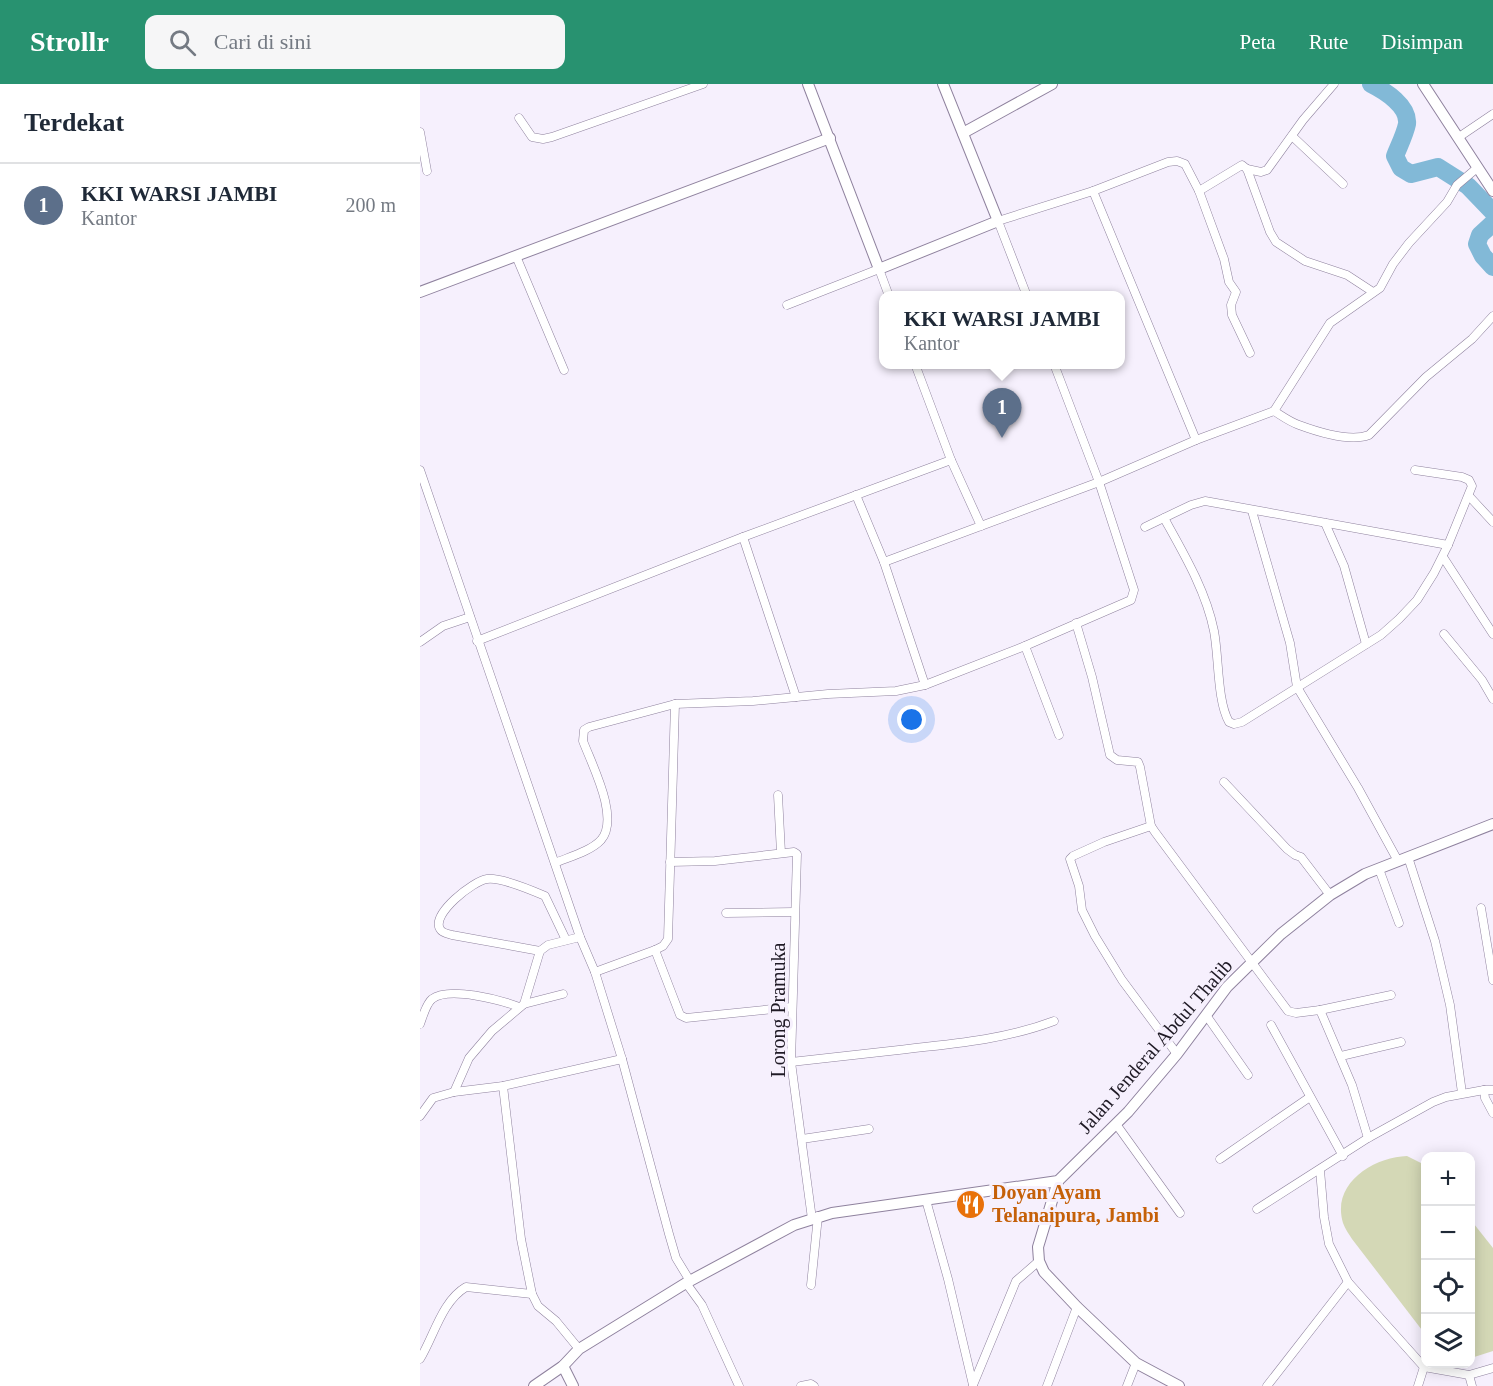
<!DOCTYPE html>
<html lang="id">
<head>
<meta charset="utf-8">
<style>
	:root { --surface:#fff; --page:#f6f6f7; --text:#1f2937; --muted:#747a83; --line:#e0e1e3; --accent:#289270 }
	body { margin:0; font-family:"Times New Roman",serif; background:var(--page); color:var(--text) }
	.controls { position:absolute; right:18px; bottom:18px; display:grid; overflow:hidden; border-radius:12px; box-shadow:0 3px 15px #0003 }
	.controls button { width:54px; height:54px; display:grid; place-items:center; padding:0; border:0; border-bottom:2px solid var(--line); background:var(--surface); color:var(--text); font:30px sans-serif }
	.you { position:absolute; left:492px; top:636px; width:21px; height:21px; margin:-15px; border:4px solid #fff; border-radius:50%; background:#1a73e8; box-shadow:0 0 0 9px #1a73e833 }
	.badge { display:grid; place-items:center; width:39px; height:39px; border-radius:50%; background:var(--accent); color:#fff; font-size:20px; font-weight:700 }
	.pin { position:absolute; translate:-50% -50px; filter:drop-shadow(0 2px 3px #0008) }
	.pin::after { content:''; position:absolute; top:32px; width:21px; height:18px; background:inherit; clip-path:polygon(0 0,100% 0,50% 100%) }
	.popup { position:absolute; left:459px; top:207px; width:246px; height:78px; box-sizing:border-box; display:grid; place-content:center; border-radius:12px; background:var(--surface); filter:drop-shadow(0 2px 4px #0005); font-size:20px; white-space:nowrap; color:var(--muted) }
	.popup b { font-size:22px; color:var(--text) }
	.popup::after { content:''; position:absolute; left:50%; top:100%; margin-left:-12px; border:12px solid transparent; border-top-color:var(--surface) }
	.list { margin:0; padding:0; list-style:none }
	h2 { display:flex; justify-content:space-between; align-items:center; height:78px; margin:0; padding:0 24px; font-size:26px }
	h2 small { font-size:20px; font-weight:400; color:var(--muted) }
	.list li { display:grid; grid-template-columns:39px 1fr auto; gap:18px; align-items:center; box-sizing:border-box; height:84px; padding:0 24px; border-top:2px solid var(--line) }
	.list b { display:block; font-size:22px; white-space:nowrap }
	.list p { margin:0; font-size:20px; white-space:nowrap; color:var(--muted) }
	.list em { font-size:20px; font-style:normal; color:var(--muted) }
	.icon { flex:none; width:33px; height:33px; fill:none; stroke:currentColor; stroke-width:2; stroke-linecap:round; stroke-linejoin:round }
	.map { position:relative; flex:none; width:1073px; height:1302px; overflow:hidden }
	header { display:flex; align-items:center; gap:36px; box-sizing:border-box; height:84px; padding:0 30px; background:var(--accent); color:#fff }
	header strong { font-size:28px }
	nav { display:flex; gap:33px; margin-inline-start:auto; font-size:21px }
	.search { width:420px; height:54px; background:var(--page); display:flex; align-items:center; gap:15px; box-sizing:border-box; padding:0 21px; border-radius:12px; color:var(--muted); font-size:22px }
	main { display:flex }
	aside { flex:1; background:var(--surface) }
	.map>svg:first-child { display:block }
	.green { fill:#d4d8b6 }
	.lines { fill:none; stroke-linecap:round; stroke-linejoin:round }
	.river { stroke:#82b9d7; stroke-width:18 }
	.street-casing { stroke:#8f829e; stroke-width:9 }
	.secondary-casing { stroke:#8f829e; stroke-width:12 }
	.street { stroke:#fff; stroke-width:8 }
	.secondary { stroke:#fff; stroke-width:10 }
	.labels { text-anchor:middle; stroke-width:6; stroke-linejoin:round; paint-order:stroke }
	.street-label { font-size:20px; fill:#1f1a25; stroke:#f6f0fd }
	.food-label { font-size:20px; font-weight:bold; fill:#c56008; stroke:#f6f0fd; text-anchor:start }
</style>
</head>
<body>
<header>
<strong>Strollr</strong>
<div class="search"><svg class="icon" aria-label="search" viewBox="0 0 24 24"><circle cx="10" cy="10" r="6"/><path d="M15 15l6 6"/></svg>Cari di sini</div>
<nav><a>Peta</a><a>Rute</a><a>Disimpan</a></nav>
</header>
<main>
<aside>
<h2>Terdekat<small></small></h2>
<ul class="list">
<li><span class="badge" style="background:#5c6f8a">1</span><div><b>KKI WARSI JAMBI</b><p>Kantor</p></div><em>200 m</em></li>
</ul>
</aside>
<div class="map">
<svg width="1073" height="1302" viewBox="0 0 1073 1302">
	<rect width="100%" height="100%" fill="#f6f0fd"/>
	<g class="green">
		<path d="M 987,1072 L 1005,1081 L 1005,1250 L 932,1155 C 929,1150 925,1145 923,1139 C 911,1099 954,1073 987,1072 Z"/>
		<path d="M 1050,1135 L 1073,1164 L 1073,1267 L 1051,1274 Z"/>
	</g>
	<g class="lines">
		<g class="river">
			<path d="M 951,0 C 965,7 989,22 987,40 C 985,50 979,62 975,72 L 981,84 L 991,90 L 1018,83 L 1048,102 L 1073,128"/>
			<path d="M 1073,139 L 1060,151 L 1057,160 L 1063,172 L 1073,183"/>
		</g>
		<defs>
			<g id="street">
				<path d="M 99,34 L 112,53 L 123,55 L 132,53 L 283,0"/>
				<path d="M 0,48 L 7,87"/>
				<path d="M 872,52 L 923,100"/>
				<path d="M 1039,53 L 1073,30"/>
				<path d="M 827,85 L 841,88 L 847,86 L 883,36 L 914,0"/>
				<path d="M 673,107 L 776,356"/>
				<path d="M 779,107 L 822,81 L 827,85 L 850,148 L 856,158 L 885,177 L 927,191 L 953,208"/>
				<path d="M 96,172 L 144,286"/>
				<path d="M 607,212 L 578,137 L 673,107 L 748,78 L 757,77 L 765,80 L 779,107 L 804,175 L 809,198 L 816,208 L 811,221 L 812,231 L 830,269"/>
				<path d="M 367,221 L 459,185 L 469,212"/>
				<path d="M 854,327 C 862,332 870,338 879,341 C 898,348 931,358 949,351 L 1006,293 L 1052,255 L 1073,232"/>
				<path d="M 531,376 L 561,442"/>
				<path d="M 0,386 L 160,853 L 175,888 L 202,975 L 249,1150 L 256,1174 L 270,1197"/>
				<path d="M 436,411 L 464,478 L 505,601"/>
				<path d="M 1049,412 L 1073,438"/>
				<path d="M 832,427 L 870,559 L 877,603 L 938,704 L 978,777"/>
				<path d="M 744,434 C 764,470 786,507 794,547 C 799,573 797,617 809,638 L 814,640 L 822,638 L 961,551 L 979,535 L 997,516 L 1014,489 L 1028,461 L 1052,402 L 1049,396 L 1042,393 L 995,386"/>
				<path d="M 905,439 L 924,482 L 946,560"/>
				<path d="M 725,443 L 771,421 L 785,417 L 1028,461"/>
				<path d="M 323,453 L 376,613"/>
				<path d="M 1023,473 L 1073,550"/>
				<path d="M 464,478 L 679,398 L 776,356 L 854,327 L 910,239 L 960,204 L 973,180 L 989,159 L 1027,118 L 1037,101 L 1057,84"/>
				<path d="M 656,539 L 672,593 L 690,671 L 697,676 L 718,678 L 720,683 L 731,742 L 735,748 L 868,927 L 876,929 L 900,926 L 932,1001 L 948,1054"/>
				<path d="M 1024,550 L 1062,596 L 1073,615"/>
				<path d="M 57,557 L 323,453 L 531,376 L 495,280"/>
				<path d="M 0,558 L 23,542 L 50,533"/>
				<path d="M 605,562 L 639,651"/>
				<path d="M 804,698 L 867,765 L 875,771 L 881,773 L 910,811"/>
				<path d="M 358,711 L 361,769"/>
				<path d="M 731,742 L 684,758 L 653,772 L 650,775 L 659,802 L 662,826 L 675,852 L 702,896 L 757,970"/>
				<path d="M 988,773 L 1015,857 L 1030,921 L 1042,1009"/>
				<path d="M 250,778 L 295,777 L 374,768 L 377,770 L 371,978 L 392,1135"/>
				<path d="M 135,779 C 149,773 171,767 181,756 C 200,734 172,681 163,657 L 164,646 L 169,643 L 255,620 L 333,617 L 408,610 L 476,607 L 505,601 L 605,562 L 711,516 L 714,506 L 679,398 L 634,280"/>
				<path d="M 959,785 L 979,839"/>
				<path d="M 1061,824 L 1073,896"/>
				<path d="M 306,829 L 374,828"/>
				<path d="M 235,866 L 260,931 L 266,934 L 372,923"/>
				<path d="M 120,867 L 32,851 C 28,850 22,849 20,845 C 11,830 53,797 67,795 C 81,793 111,806 125,812 L 146,856"/>
				<path d="M 175,888 L 235,866 L 243,862 L 248,855 L 255,620"/>
				<path d="M 104,920 L 143,910"/>
				<path d="M 900,926 L 971,911"/>
				<path d="M 786,931 L 828,991"/>
				<path d="M 0,940 C 3,932 6,920 12,915 C 29,902 81,916 99,923"/>
				<path d="M 851,941 L 923,1072"/>
				<path d="M 921,972 L 981,958"/>
				<path d="M 371,978 C 413,973 454,969 495,964 C 543,959 589,954 634,937"/>
				<path d="M 83,1002 L 101,1155 L 112,1210 L 118,1222 L 136,1237 L 159,1265"/>
				<path d="M 1073,1006 L 1064,1006 L 1065,1014 L 1073,1029"/>
				<path d="M 34,1008 L 83,1002 L 202,975"/>
				<path d="M 0,1032 L 13,1014 L 34,1008 L 49,974 L 72,947 L 104,920 L 120,867 L 128,861 L 160,853"/>
				<path d="M 696,1040 L 760,1129"/>
				<path d="M 382,1055 L 449,1045"/>
				<path d="M 800,1075 L 890,1013"/>
				<path d="M 900,1086 L 904,1133 L 909,1160 L 928,1198 L 1004,1283 L 1049,1291 L 1073,1284"/>
				<path d="M 506,1116 L 528,1195 L 553,1301"/>
				<path d="M 837,1125 L 948,1054 L 1013,1018 L 1026,1013 L 1064,1006"/>
				<path d="M 266,1199 L 282,1221 L 319,1302"/>
				<path d="M 391,1201 L 398,1132"/>
				<path d="M 0,1275 C 14,1252 22,1217 46,1203 L 112,1210"/>
				<path d="M 1049,1291 L 1052,1302"/>
				<path d="M 553,1301 L 596,1197 L 619,1177"/>
				<path d="M 381,1302 L 391,1300 L 394,1302"/>
				<path d="M 627,1302 L 657,1223"/>
				<path d="M 707,1302 L 716,1279"/>
				<path d="M 847,1302 L 928,1198"/>
				<path d="M 998,1302 L 1004,1283"/>
			</g>
			<g id="secondary">
				<path d="M 388,0 L 459,185 L 578,137 L 523,0"/>
				<path d="M 1003,0 L 1073,107"/>
				<path d="M 543,49 L 632,0"/>
				<path d="M 0,208 L 410,54"/>
				<path d="M 638,1097 L 618,1163 L 619,1177 L 624,1188 L 657,1223 L 716,1279 L 759,1302"/>
				<path d="M 143,1282 L 153,1302"/>
				<path d="M 114,1302 L 143,1282 L 159,1265 L 266,1199 L 374,1141 L 412,1129 L 638,1097 L 708,1028 L 757,970 L 807,903 L 861,850 L 910,811 L 945,790 L 1073,740"/>
			</g>
		</defs>
		<use href="#street" class="street-casing"/>
		<use href="#secondary" class="secondary-casing"/>
		<use href="#street" class="street"/>
		<use href="#secondary" class="secondary"/>
	</g>
	<defs>
		<symbol id="restaurant-disc" viewBox="-11 -11 22 22"><circle r="9.5" fill="#e8710a" stroke="#f6f0fd"/><path d="M-5-6h1v4h1v-4h1v4h1v-4h1v5L-1.5 .5V6h-2V.5L-5-1ZM5-6V6H3V1.5H1.5Q1.5-4 5-6Z" fill="#fff"/></symbol>
	</defs>
	<g fill-rule="evenodd">
		<use href="#restaurant-disc" x="534" y="1104" width="33" height="33"/>
	</g>
	<g class="labels">
		<g class="street-label">
			<text transform="translate(358 926) rotate(-90)" y="7">Lorong Pramuka</text>
			<text transform="translate(735 962) rotate(-49)" y="7">Jalan Jenderal Abdul Thalib</text>
		</g>
		<g class="food-label">
			<text x="572" y="1115">Doyan Ayam<tspan x="572" dy="23">Telanaipura, Jambi</tspan></text>
		</g>
	</g>
</svg>
<div class="controls">
<button>+</button>
<button>−</button>
<button><svg class="icon" aria-label="locate" viewBox="0 0 24 24"><circle cx="12" cy="12" r="6"/><path d="M12 2v4M12 18v4M2 12h4M18 12h4"/></svg></button>
<button><svg class="icon" aria-label="layers" viewBox="0 0 24 24"><path d="M12 4l9 5-9 5-9-5zM3 14l9 5 9-5"/></svg></button>
</div>
<div class="you"></div>
<div class="pin badge" style="left:582px;top:354px;background:#5c6f8a">1</div>
<div class="popup"><b>KKI WARSI JAMBI</b>Kantor</div>
</div>
</main>
</body>
</html>
